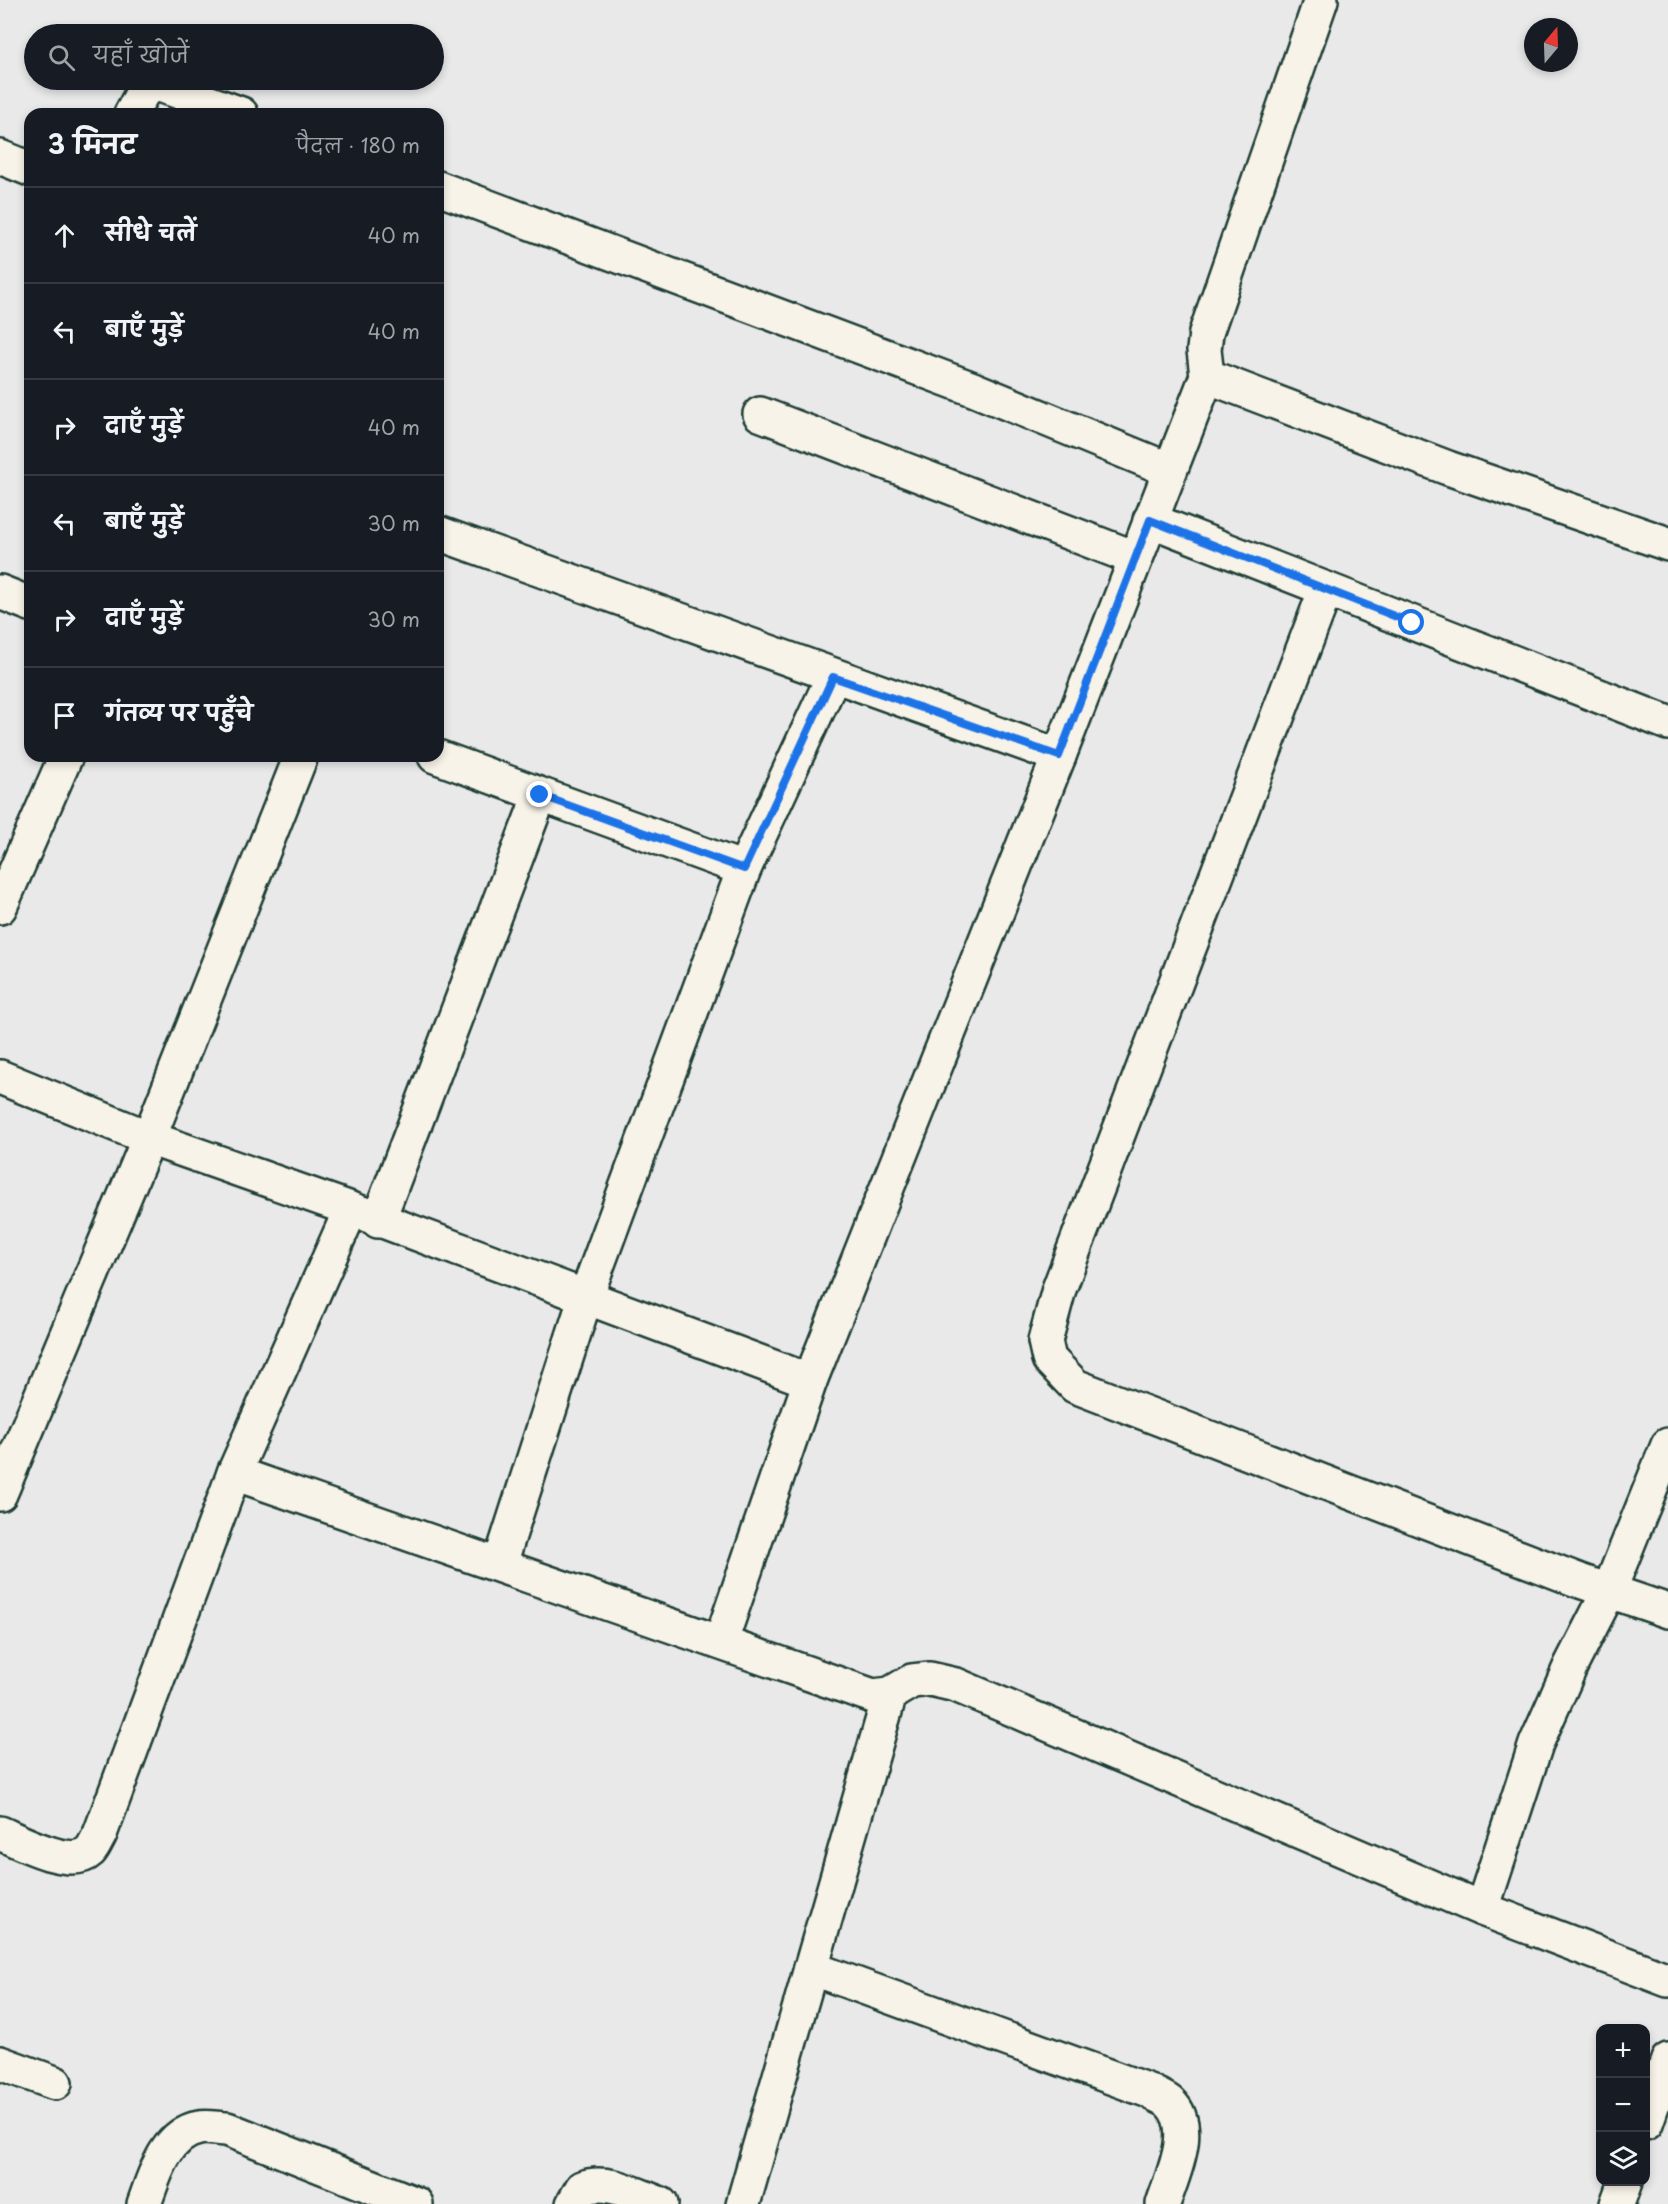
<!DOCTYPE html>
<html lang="hi">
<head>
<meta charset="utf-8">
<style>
	:root { --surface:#171b24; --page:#20242c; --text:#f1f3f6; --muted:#9ea1a6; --line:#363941 }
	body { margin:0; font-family:"Playpen Sans","Playpen Sans Deva",sans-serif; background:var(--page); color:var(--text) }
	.controls { position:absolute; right:18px; bottom:18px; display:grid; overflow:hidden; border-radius:12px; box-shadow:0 3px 9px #0003 }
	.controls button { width:54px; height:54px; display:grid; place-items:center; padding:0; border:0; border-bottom:2px solid var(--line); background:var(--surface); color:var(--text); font:30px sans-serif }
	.compass { position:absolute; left:1524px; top:18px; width:54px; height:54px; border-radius:50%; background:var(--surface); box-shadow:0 3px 9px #0003; rotate:19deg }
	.stop { position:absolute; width:18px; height:18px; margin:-14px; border:4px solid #1a73e8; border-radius:50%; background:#fff }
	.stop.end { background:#1a73e8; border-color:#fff; box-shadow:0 2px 6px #0008 }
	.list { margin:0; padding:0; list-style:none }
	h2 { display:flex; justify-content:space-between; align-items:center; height:78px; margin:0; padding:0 24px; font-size:26px }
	h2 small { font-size:20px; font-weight:400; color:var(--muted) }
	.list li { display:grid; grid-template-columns:39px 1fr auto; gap:18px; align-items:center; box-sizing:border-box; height:96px; padding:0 24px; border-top:2px solid var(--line) }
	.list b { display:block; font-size:22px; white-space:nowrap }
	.list em { font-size:20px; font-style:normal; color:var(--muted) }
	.icon { flex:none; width:33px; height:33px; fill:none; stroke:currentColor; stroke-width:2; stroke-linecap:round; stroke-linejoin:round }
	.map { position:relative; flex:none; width:1668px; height:2204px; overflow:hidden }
	.search { position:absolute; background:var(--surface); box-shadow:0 3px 9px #0003; left:24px; top:24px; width:420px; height:66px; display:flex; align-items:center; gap:15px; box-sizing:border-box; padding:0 21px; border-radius:33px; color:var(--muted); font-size:22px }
	.panel { position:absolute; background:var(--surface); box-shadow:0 3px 9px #0003; left:24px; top:108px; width:420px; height:654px; border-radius:18px }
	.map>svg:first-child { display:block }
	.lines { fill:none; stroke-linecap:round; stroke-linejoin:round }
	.minor-casing { stroke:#1f3d34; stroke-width:38 }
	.minor { stroke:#f7f3e8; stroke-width:33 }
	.route { stroke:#1a73e8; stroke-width:8 }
</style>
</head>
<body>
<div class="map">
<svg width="1668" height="2204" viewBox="0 0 1668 2204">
	<rect width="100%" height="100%" fill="#eae9ea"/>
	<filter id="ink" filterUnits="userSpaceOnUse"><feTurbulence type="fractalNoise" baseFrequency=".0167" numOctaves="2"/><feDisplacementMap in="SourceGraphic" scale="12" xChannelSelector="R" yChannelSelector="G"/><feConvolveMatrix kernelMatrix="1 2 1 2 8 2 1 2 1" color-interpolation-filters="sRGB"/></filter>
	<g filter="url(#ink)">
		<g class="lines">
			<defs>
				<g id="minor">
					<path d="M 131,114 L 144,90 L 157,84 L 241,114"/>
					<path d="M 0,157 L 30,169"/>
					<path d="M 438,188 L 973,389 L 1170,470"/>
					<path d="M 1207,376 L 1448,468 L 1668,544"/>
					<path d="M 760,414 L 1135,558"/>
					<path d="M 1150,520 L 1668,723"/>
					<path d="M 438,533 L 1059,756"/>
					<path d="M 1326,589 L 1059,1289 L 1045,1341 L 1049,1359 L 1075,1386 L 1580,1581 L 1668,1611"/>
					<path d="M 0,592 L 30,604"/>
					<path d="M 435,756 L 744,869"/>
					<path d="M 0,907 L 66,756"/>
					<path d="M 0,1077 L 149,1138 L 351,1209 L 810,1381"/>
					<path d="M 378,1221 L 540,795"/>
					<path d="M 234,1473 L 873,1696 L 890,1694 L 912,1681 L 930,1679 L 956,1685 L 1482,1909 L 1668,1980"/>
					<path d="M 0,1494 L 149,1138 L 301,756"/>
					<path d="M 500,1564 L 585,1299 L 744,869 L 833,677"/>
					<path d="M 721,1641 L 810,1381 L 1059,756 L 1207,376 L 1204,350 L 1206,333 L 1321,0"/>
					<path d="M 0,1833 C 21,1842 71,1869 90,1851 C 94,1847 97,1839 100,1834 L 234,1473 L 351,1209"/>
					<path d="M 1482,1909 L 1536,1744 L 1571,1665 L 1609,1591 L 1668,1445"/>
					<path d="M 811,1968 L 1149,2091 C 1155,2095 1165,2098 1170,2103 C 1196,2128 1172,2176 1163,2204"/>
					<path d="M 0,2063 L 55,2083"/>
					<path d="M 1646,2123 L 1668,2060"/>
					<path d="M 144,2204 C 154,2177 165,2134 199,2128 C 207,2126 218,2129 227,2129 L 416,2204"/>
					<path d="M 573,2204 L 582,2188 C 607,2178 636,2195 661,2204"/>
					<path d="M 743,2204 L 890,1694"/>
					<path d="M 1617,2204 L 1625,2182"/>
				</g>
			</defs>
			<use href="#minor" class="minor-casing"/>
			<use href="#minor" class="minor"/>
		</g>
	</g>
	<g class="lines" filter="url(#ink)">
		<path class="route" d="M 540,795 L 744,869 L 833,677 L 1059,756 L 1150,520 L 1412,623"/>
	</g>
</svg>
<div class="controls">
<button>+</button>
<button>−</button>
<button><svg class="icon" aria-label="layers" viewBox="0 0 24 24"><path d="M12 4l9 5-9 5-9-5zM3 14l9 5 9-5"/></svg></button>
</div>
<svg class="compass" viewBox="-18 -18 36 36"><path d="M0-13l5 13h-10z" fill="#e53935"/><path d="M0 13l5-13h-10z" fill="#9ea1a6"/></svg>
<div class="stop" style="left:1412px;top:623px"></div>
<div class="stop end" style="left:540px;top:795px"></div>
<div class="search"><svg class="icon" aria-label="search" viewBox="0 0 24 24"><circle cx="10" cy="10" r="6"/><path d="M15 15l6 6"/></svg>यहाँ खोजें</div>
<section class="panel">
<h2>3 मिनट<small>पैदल · 180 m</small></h2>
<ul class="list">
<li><svg class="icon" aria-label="ahead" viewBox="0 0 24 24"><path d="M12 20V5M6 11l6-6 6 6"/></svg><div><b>सीधे चलें</b></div><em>40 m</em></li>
<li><svg class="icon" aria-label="left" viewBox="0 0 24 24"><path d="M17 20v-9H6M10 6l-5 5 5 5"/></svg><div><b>बाएँ मुड़ें</b></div><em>40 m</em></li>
<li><svg class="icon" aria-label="right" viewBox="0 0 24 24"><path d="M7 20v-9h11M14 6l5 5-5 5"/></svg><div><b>दाएँ मुड़ें</b></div><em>40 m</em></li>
<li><svg class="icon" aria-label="left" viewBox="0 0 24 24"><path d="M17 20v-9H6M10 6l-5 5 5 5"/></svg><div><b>बाएँ मुड़ें</b></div><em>30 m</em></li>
<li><svg class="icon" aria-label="right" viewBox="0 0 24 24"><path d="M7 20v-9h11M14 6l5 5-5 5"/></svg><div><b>दाएँ मुड़ें</b></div><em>30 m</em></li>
<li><svg class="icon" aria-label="arrive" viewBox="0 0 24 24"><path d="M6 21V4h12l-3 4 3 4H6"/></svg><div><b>गंतव्य पर पहुँचे</b></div></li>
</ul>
</section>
</div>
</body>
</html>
